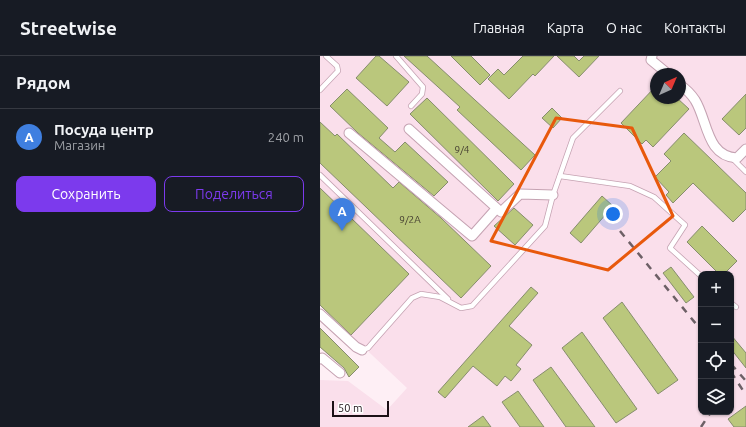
<!DOCTYPE html>
<html lang="ru">
<head>
<meta charset="utf-8">
<style>
	:root { --surface:#171b24; --page:#20242c; --text:#f1f3f6; --muted:#9ea1a6; --line:#363941; --accent:#7c3aed }
	body { margin:0; font-family:Ubuntu,sans-serif; background:var(--page); color:var(--text) }
	.controls { position:absolute; right:12px; bottom:12px; display:grid; overflow:hidden; border-radius:8px; box-shadow:0 1px 3px #0004 }
	.controls button { width:36px; height:36px; display:grid; place-items:center; padding:0; border:0; border-bottom:1px solid var(--line); background:var(--surface); color:var(--text); font:20px sans-serif }
	.compass { position:absolute; left:330px; top:12px; width:36px; height:36px; border-radius:50%; background:var(--surface); box-shadow:0 1px 3px #0004; rotate:44deg }
	.scale { position:absolute; left:12px; bottom:10px; width:57px; box-sizing:border-box; padding-left:4px; border:2px solid #1c1016; border-top:0; font-size:11px; line-height:14px; white-space:nowrap; color:#1c1016; -webkit-text-stroke:3px #fff; paint-order:stroke }
	.you { position:absolute; left:293px; top:158px; width:14px; height:14px; margin:-10px; border:3px solid #fff; border-radius:50%; background:#1a73e8; box-shadow:0 0 0 6px #1a73e833 }
	.badge { display:grid; place-items:center; width:26px; height:26px; border-radius:50%; background:var(--accent); color:#fff; font-size:13px; font-weight:700 }
	.pin { position:absolute; translate:-50% -33px; filter:drop-shadow(0 1px 2px #0008) }
	.pin::after { content:''; position:absolute; top:21px; width:14px; height:12px; background:inherit; clip-path:polygon(0 0,100% 0,50% 100%) }
	.list { margin:0; padding:0; list-style:none }
	h2 { display:flex; justify-content:space-between; align-items:center; height:52px; margin:0; padding:0 16px; font-size:17px }
	h2 small { font-size:13px; font-weight:400; color:var(--muted) }
	.list li { display:grid; grid-template-columns:26px 1fr auto; gap:12px; align-items:center; box-sizing:border-box; height:56px; padding:0 16px; border-top:1px solid var(--line) }
	.list b { display:block; font-size:15px; white-space:nowrap }
	.list p { margin:0; font-size:13px; white-space:nowrap; color:var(--muted) }
	.list em { font-size:13px; font-style:normal; color:var(--muted) }
	.actions { display:flex; gap:8px; padding:12px 16px }
	.actions a { flex:1; padding:9px 0; border:1px solid var(--accent); border-radius:8px; text-align:center; font-size:14px; color:var(--accent) }
	.actions .main { background:var(--accent); color:#fff }
	.icon { flex:none; width:22px; height:22px; fill:none; stroke:currentColor; stroke-width:2; stroke-linecap:round; stroke-linejoin:round }
	.map { position:relative; flex:none; width:426px; height:371px; overflow:hidden }
	header { display:flex; align-items:center; gap:24px; box-sizing:border-box; height:56px; padding:0 20px; background:var(--surface); border-bottom:1px solid var(--line) }
	header strong { font-size:19px }
	nav { display:flex; gap:22px; margin-inline-start:auto; font-size:14px }
	main { display:flex }
	aside { flex:1; background:var(--surface) }
	.map>svg:first-child { display:block }
	.built { fill:#fadfeb; fill-rule:evenodd }
	.building { fill:#bac77c; stroke:#868d6d }
	.lines { fill:none; stroke-linecap:round; stroke-linejoin:round }
	.service-casing { stroke:#c5a2b2; stroke-width:6 }
	.minor-casing { stroke:#c5a2b2; stroke-width:11 }
	.service { stroke:#fff; stroke-width:4.5 }
	.minor { stroke:#fff; stroke-width:9 }
	.rail { stroke:#6d6066; stroke-width:2.5; stroke-dasharray:7 7; stroke-linecap:butt }
	.marked { fill:none; stroke:#e8590c; stroke-width:3; stroke-linejoin:round }
	.labels { text-anchor:middle; stroke-width:3; stroke-linejoin:round; paint-order:stroke }
	.number-label { font-size:10px; fill:#443e30 }
</style>
</head>
<body>
<header>
<strong>Streetwise</strong>
<nav><a>Главная</a><a>Карта</a><a>О нас</a><a>Контакты</a></nav>
</header>
<main>
<aside>
<h2>Рядом<small></small></h2>
<ul class="list">
<li><span class="badge" style="background:#3f7fe0">A</span><div><b>Посуда центр</b><p>Магазин</p></div><em>240 m</em></li>
</ul>
<div class="actions"><a class="main">Сохранить</a><a>Поделиться</a></div>
</aside>
<div class="map">
<svg width="426" height="371" viewBox="0 0 426 371">
	<rect width="100%" height="100%" fill="#feeff5"/>
	<path class="built" d="M 0,0 L 426,0 L 426,371 L 0,371 L 0,324 L 28,325 L 67,354 L 87,332 L 0,250 ZM 336,18 L 360,18 L 360,42 L 336,42 ZM 381,218 L 411,218 L 411,356 L 381,356 Z"/>
	<g class="building">
		<path d="M 56,0 L 59,0 L 89,26 L 67,50 L 36,22 Z"/>
		<path d="M 84,0 L 107,0 L 215,99 L 201,114 L 137,54 L 140,51 Z"/>
		<path d="M 131,0 L 151,0 L 170,19 L 160,29 Z"/>
		<path d="M 203,0 L 234,0 L 215,20 L 213,18 L 189,43 L 168,23 L 178,13 L 184,19 Z"/>
		<path d="M 237,0 L 254,0 L 259,5 L 264,0 L 279,0 L 259,21 Z"/>
		<path d="M 336,30 L 336,42 L 357,42 L 369,53 L 333,91 L 326,84 L 322,88 L 301,67 Z"/>
		<path d="M 27,33 L 68,72 L 59,82 L 75,96 L 85,86 L 128,126 L 114,140 L 38,77 L 10,50 Z"/>
		<path d="M 426,38 L 426,72 L 419,79 L 402,63 Z"/>
		<path d="M 107,42 L 194,128 L 178,145 L 90,58 Z"/>
		<path d="M 232,52 L 242,62 L 233,72 L 222,62 Z"/>
		<path d="M 0,66 L 15,80 L 17,78 L 73,132 L 79,126 L 121,162 L 171,210 L 141,242 L 0,107 Z"/>
		<path d="M 364,77 L 426,137 L 426,153 L 413,166 L 373,127 L 353,147 L 346,139 L 349,136 L 335,121 L 351,105 L 344,98 Z"/>
		<path d="M 0,132 L 89,218 L 31,279 L 0,249 Z"/>
		<path d="M 282,140 L 293,150 L 261,187 L 250,177 Z"/>
		<path d="M 194,152 L 213,169 L 195,189 L 174,170 Z"/>
		<path d="M 382,170 L 417,205 L 404,218 L 399,218 L 367,186 Z"/>
		<path d="M 351,211 L 374,241 L 366,247 L 343,217 Z"/>
		<path d="M 211,231 L 218,237 L 189,270 L 212,289 L 196,309 L 201,313 L 191,325 L 185,320 L 177,330 L 153,310 L 125,342 L 118,336 Z"/>
		<path d="M 302,246 L 358,324 L 338,338 L 283,262 Z"/>
		<path d="M 0,272 L 39,311 L 29,321 L 24,312 L 0,291 Z"/>
		<path d="M 262,276 L 317,353 L 296,367 L 242,292 Z"/>
		<path d="M 411,279 L 426,297 L 426,312 L 411,293 Z"/>
		<path d="M 231,311 L 275,371 L 246,371 L 213,324 Z"/>
		<path d="M 198,335 L 224,371 L 200,371 L 182,346 Z"/>
		<path d="M 426,350 L 426,371 L 414,371 L 408,363 Z"/>
		<path d="M 163,360 L 171,371 L 148,371 Z"/>
	</g>
	<g class="lines">
		<defs>
			<g id="service">
				<path d="M 76,0 L 103,31 L 102,38 L 91,50"/>
				<path d="M 0,34 L 18,15 L 17,10 L 6,0"/>
				<path d="M 413,103 L 426,116"/>
				<path d="M 0,119 L 128,243"/>
				<path d="M 240,120 L 310,130 L 334,141 L 365,169 L 350,192 L 381,220"/>
				<path d="M 411,247 L 416,251"/>
				<path d="M 42,294 L 48,292 L 54,285 L 92,242 L 101,238 L 120,241 L 141,252 L 152,250 L 225,170 L 233,139 L 253,82 L 300,35"/>
			</g>
			<g id="minor">
				<path d="M 332,0 L 331,4 L 348,18"/>
				<path d="M 360,29 C 366,33 371,38 375,44 C 388,65 386,100 417,102 L 426,93"/>
				<path d="M 89,73 L 181,156 L 200,138 L 233,139"/>
				<path d="M 29,77 L 152,180 L 176,153"/>
				<path d="M 0,258 L 36,291 L 42,294"/>
				<path d="M 0,303 L 2,302 L 20,317"/>
			</g>
		</defs>
		<use href="#service" class="service-casing"/>
		<use href="#minor" class="minor-casing"/>
		<use href="#service" class="service"/>
		<use href="#minor" class="minor"/>
		<g class="rail">
			<path d="M 300,175 L 381,274"/>
			<path d="M 411,308 L 426,325"/>
			<path d="M 411,316 L 426,339"/>
			<path d="M 381,371 L 391,356"/>
		</g>
	</g>
	<path class="marked" d="M 236,62 L 312,72 L 353,160 L 288,214 L 171,185 Z"/>
	<g class="labels">
		<g class="number-label">
			<text x="142" y="97">9/4</text>
			<text x="90" y="167">9/2А</text>
		</g>
	</g>
</svg>
<div class="controls">
<button>+</button>
<button>−</button>
<button><svg class="icon" aria-label="locate" viewBox="0 0 24 24"><circle cx="12" cy="12" r="6"/><path d="M12 2v4M12 18v4M2 12h4M18 12h4"/></svg></button>
<button><svg class="icon" aria-label="layers" viewBox="0 0 24 24"><path d="M12 4l9 5-9 5-9-5zM3 14l9 5 9-5"/></svg></button>
</div>
<svg class="compass" viewBox="-18 -18 36 36"><path d="M0-13l5 13h-10z" fill="#e53935"/><path d="M0 13l5-13h-10z" fill="#9ea1a6"/></svg>
<div class="scale">50 m</div>
<div class="you"></div>
<div class="pin badge" style="left:22px;top:175px;background:#3f7fe0">A</div>
</div>
</main>
</body>
</html>
